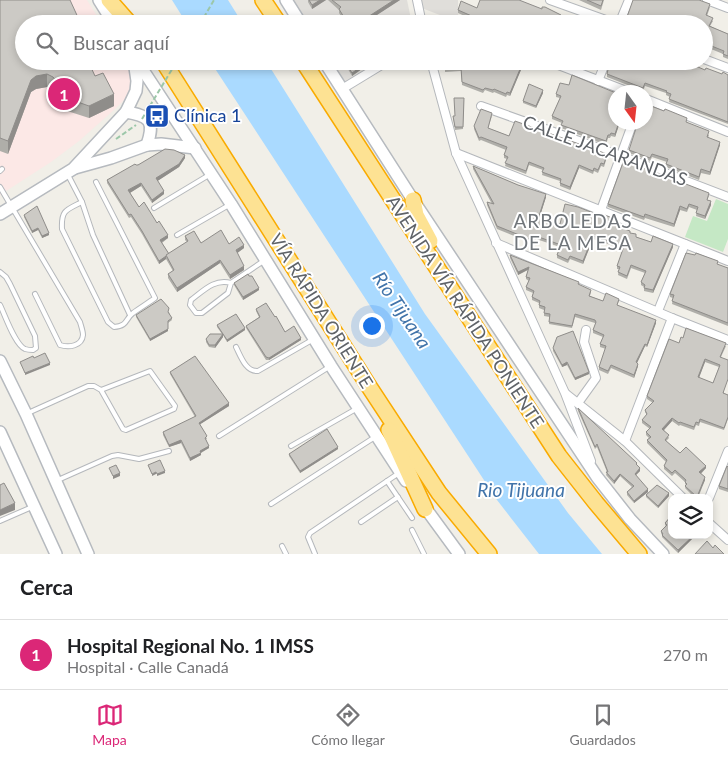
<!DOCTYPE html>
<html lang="es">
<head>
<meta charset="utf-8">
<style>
	:root { --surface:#fff; --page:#f6f6f6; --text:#202124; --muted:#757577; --line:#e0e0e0; --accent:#db2777 }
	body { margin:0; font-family:Lato,sans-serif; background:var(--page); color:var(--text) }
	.controls { position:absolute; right:15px; bottom:15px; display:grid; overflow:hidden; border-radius:10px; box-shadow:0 2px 8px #0003 }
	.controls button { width:45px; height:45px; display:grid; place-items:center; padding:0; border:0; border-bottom:1px solid var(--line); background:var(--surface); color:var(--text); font:25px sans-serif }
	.compass { position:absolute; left:608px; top:85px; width:45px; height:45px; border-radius:50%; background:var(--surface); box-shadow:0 2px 8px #0003; rotate:165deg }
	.you { position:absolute; left:371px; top:325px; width:18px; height:18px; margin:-12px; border:4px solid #fff; border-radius:50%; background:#1a73e8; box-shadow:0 0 0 8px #1a73e833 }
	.badge { display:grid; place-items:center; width:32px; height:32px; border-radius:50%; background:var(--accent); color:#fff; font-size:16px; font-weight:700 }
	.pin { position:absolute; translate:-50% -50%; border:2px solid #fff; box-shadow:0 1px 5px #0006 }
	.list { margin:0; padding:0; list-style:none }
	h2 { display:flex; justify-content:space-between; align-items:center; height:65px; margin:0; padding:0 20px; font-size:21px }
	h2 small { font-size:16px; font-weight:400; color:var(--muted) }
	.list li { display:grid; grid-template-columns:32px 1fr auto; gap:15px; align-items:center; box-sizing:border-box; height:70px; padding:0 20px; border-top:1px solid var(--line) }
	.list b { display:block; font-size:19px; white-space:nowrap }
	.list p { margin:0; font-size:16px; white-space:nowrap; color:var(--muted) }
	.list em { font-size:16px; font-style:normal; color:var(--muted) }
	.icon { flex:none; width:28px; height:28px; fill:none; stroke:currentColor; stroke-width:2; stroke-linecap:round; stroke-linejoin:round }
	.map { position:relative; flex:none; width:728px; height:554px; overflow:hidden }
	.search { position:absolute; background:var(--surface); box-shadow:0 2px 8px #0003; left:15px; right:15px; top:15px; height:55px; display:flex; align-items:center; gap:12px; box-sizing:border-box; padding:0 18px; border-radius:28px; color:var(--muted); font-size:19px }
	.sheet { height:135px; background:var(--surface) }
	nav { display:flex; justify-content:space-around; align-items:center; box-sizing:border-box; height:70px; border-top:1px solid var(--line); background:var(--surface); font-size:14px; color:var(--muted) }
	nav a { display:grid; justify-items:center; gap:2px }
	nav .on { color:var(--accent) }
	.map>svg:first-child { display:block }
	.industrial { fill:#e0deda }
	.medical { fill:#fce8e6 }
	.green { fill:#c5e8c5 }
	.water { fill:#aadaff }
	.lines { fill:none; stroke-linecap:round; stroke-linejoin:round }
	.lane-casing { stroke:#b5b8bc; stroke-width:6 }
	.street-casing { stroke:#b5b8bc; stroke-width:10 }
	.secondary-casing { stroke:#b6babf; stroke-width:14 }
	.highway-casing { stroke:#f9ab00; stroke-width:18 }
	.path { stroke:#9cc7a9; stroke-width:2; stroke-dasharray:5 2.5; stroke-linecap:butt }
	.lane { stroke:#fff; stroke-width:4 }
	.street { stroke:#fff; stroke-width:8 }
	.secondary { stroke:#fff; stroke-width:11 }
	.highway { stroke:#fde293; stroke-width:15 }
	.path-bridge { stroke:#9cc7a9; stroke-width:2; stroke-dasharray:5 2.5; stroke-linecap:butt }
	.wall { fill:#afaea9; fill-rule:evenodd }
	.shaded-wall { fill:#8f8d8a }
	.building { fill:#cccac5; stroke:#8f8d8a; fill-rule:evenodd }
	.labels { text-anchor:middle; stroke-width:4; stroke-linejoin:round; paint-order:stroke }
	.transit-label { font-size:18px; fill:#164399; stroke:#fff; text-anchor:start }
	.street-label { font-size:18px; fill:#5f6368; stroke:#fff }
	.neighbourhood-label { font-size:19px; letter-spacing:1px; fill:#70757a; stroke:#fff }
	.water-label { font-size:19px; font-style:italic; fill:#4174aa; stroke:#fff }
</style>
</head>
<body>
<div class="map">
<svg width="728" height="554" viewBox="0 0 728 554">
	<rect width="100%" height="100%" fill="#f1efe8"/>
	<g class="industrial">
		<path d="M 287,0 L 407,0 L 412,24 L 301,24 Z"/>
		<path d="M 417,0 L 458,0 L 458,22 L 419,7 Z"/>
		<path d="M 325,61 L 388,61 L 342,89 Z"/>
	</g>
	<path class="medical" d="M 0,0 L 87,0 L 102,24 L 24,24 L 24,61 L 126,61 L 131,77 L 131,84 L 126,98 L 115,109 L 79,141 L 51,162 L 0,195 Z"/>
	<path class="green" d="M 716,199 L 728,204 L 728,239 L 723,252 L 685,237 L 693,216 L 707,221 Z"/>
	<g class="water">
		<path d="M 172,0 L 228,0 L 243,24 L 187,24 Z"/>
		<path d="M 210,61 L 266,61 L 425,314 L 568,513 L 602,554 L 539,554 L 497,500 Z"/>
	</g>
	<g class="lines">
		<defs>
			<g id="lane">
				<path d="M 0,171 L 2,169"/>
				<path d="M 67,173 L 82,202 L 93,235 L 130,315"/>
				<path d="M 0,187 L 80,322 C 81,326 83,331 83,335 C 82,346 69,348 60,345 L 35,294"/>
				<path d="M 82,202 C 66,210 61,210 62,229 L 108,322 L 114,327 C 128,326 125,319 133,313 C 140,308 148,303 155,298 L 96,182"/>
				<path d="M 154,208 L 209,175"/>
				<path d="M 177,235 L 229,205"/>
				<path d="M 0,272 L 6,277 L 10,284 L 35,336 L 36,348 L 33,350 C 31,350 28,350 25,349 C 15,345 5,315 0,305"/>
				<path d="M 231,283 C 215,278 203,291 191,300 L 190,305 L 196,313 L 202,313 L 228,293 L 231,283 L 265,260"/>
				<path d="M 236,347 C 241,357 246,372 258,371 L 312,340"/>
				<path d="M 28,413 L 88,386 L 94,386 L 101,390 L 150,371 L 175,406 L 174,409 L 126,430 L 123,429 L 101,390"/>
				<path d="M 219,436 L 329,367"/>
				<path d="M 291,446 L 356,409"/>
				<path d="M 58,480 L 112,456 L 118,455 L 139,459 L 169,451"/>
				<path d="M 387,481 L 412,518"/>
				<path d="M 271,504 L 375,437"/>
				<path d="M 0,521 L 32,507"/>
				<path d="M 361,522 L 398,497"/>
				<path d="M 412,530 L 424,554"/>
				<path d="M 282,546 L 286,554"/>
				<path d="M 315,554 L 308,537 L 310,533 L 399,473"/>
			</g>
			<g id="street">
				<path d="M 417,0 L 422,24"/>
				<path d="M 550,0 L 617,24"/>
				<path d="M 707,0 L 728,8"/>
				<path d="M 619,24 L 629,0"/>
				<path d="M 704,59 L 728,68"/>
				<path d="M 431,61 L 456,153 L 565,393 L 591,461"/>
				<path d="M 548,61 L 629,92"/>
				<path d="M 598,81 L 606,61"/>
				<path d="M 342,89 L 388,61"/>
				<path d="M 646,99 L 728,132"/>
				<path d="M 481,106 L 621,156 L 728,197"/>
				<path d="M 456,153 L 728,261"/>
				<path d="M 601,210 L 633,122"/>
				<path d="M 496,243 L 672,318 L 728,340"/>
				<path d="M 658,311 L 685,244"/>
				<path d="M 566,394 L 625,441 L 683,498"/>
				<path d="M 578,403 L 596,378 L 584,342 L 586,330"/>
				<path d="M 625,441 L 672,318"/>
				<path d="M 709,498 L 728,451"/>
				<path d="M 709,523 L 728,540"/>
			</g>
			<g id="secondary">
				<path d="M 99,0 L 114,24"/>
				<path d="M 286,0 L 301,24"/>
				<path d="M 137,61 L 231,204 L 331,366 L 406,481"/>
				<path d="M 324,61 L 413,200 L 597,477 L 630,519 L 663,554"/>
				<path d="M 126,112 C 150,116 155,121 147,145"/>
				<path d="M 75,168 L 111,158 L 147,145 L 161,144 L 195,148"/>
				<path d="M 0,214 L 73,169 L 126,112 L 136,91 L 137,81 L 134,61"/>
				<path d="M 0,361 L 26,414 L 88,554"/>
				<path d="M 0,432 L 56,554"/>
				<path d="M 421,502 L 459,554"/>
			</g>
			<g id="highway">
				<path d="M 109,0 L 130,24"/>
				<path d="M 263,0 L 279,24"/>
				<path d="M 163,61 L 370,388 L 439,493 L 489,554"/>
				<path d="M 303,61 L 559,456 L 596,503 L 639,554"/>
				<path d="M 413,200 L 416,215 L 430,241"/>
				<path d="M 389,430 L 425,509"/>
			</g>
		</defs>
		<use href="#lane" class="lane-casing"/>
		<use href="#street" class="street-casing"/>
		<use href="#secondary" class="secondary-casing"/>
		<use href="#highway" class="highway-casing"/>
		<g class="path">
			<path d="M 200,24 L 214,0"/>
			<path d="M 116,139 L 136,125"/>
		</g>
		<use href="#lane" class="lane"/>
		<use href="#street" class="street"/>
		<use href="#secondary" class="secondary"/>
		<use href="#highway" class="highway"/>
		<path class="path-bridge" d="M 142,119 L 177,61"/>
	</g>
	<g class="wall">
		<path d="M 0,0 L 24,24 L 95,76 L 114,106 L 89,118 L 55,107 L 55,93 L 53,90 L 47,87 L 36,89 L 31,92 L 8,154 L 0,151 Z"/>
		<path d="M 308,0 L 326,0 L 312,9 L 308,2 Z"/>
		<path d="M 328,0 L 400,0 L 363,24 L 346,24 L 339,13 L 339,10 Z"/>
		<path d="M 579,0 L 604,0 L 601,10 Z"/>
		<path d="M 710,7 L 707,16 L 713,21 L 710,26 L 728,34 L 728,59 L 723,57 L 723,54 L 704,46 L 704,24 L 635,24 L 627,20 L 627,17 Z"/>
		<path d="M 477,8 L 561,18 L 559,22 L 482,24 L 458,13 L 458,10 Z"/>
		<path d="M 110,61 L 115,61 L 114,69 Z"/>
		<path d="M 346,61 L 373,61 L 352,76 L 345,64 L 345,62 Z"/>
		<path d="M 445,61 L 523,65 L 510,96 L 507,95 L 506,97 L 494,92 L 493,93 L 485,90 L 483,93 L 462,85 L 461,71 L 445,72 Z"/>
		<path d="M 569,61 L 581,61 L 579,66 Z"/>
		<path d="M 582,61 L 591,61 L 589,64 Z"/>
		<path d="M 705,70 L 722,74 L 728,75 L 728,124 L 669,102 L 670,97 L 666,95 L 666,93 L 645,86 L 643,91 L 607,77 L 607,74 Z"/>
		<path d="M 543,93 L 536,108 L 523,103 L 523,101 Z"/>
		<path d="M 556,94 L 616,122 L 620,122 L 615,137 L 611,136 L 610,138 L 608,138 L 606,145 L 561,128 L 562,123 L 552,119 L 552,116 L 560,98 L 556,97 Z"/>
		<path d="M 464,98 L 463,129 L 455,130 L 453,116 L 455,116 Z"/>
		<path d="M 492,116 L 488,128 L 509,136 L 607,157 L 604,167 L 601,166 L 598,173 L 594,171 L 593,174 L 579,168 L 570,190 L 560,186 L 560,181 L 542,175 L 543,170 L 529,165 L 526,174 L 505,166 L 507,159 L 504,158 L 504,155 L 506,150 L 481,140 L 479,141 L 474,129 L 474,126 Z"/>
		<path d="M 687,123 L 709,135 L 708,138 L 720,145 L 710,175 L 701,173 L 699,180 L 666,167 L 667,162 L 652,157 L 650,161 L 629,153 L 629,150 Z"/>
		<path d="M 185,158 L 179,167 L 157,181 L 164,194 L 152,203 L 141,186 L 130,193 L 139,207 L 157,223 L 168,238 L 162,243 L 169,254 L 187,242 L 185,240 L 185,236 L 201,243 L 229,244 L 244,248 L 237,253 L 244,270 L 230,279 L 220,263 L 177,292 L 168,278 L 168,274 L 173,271 L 166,259 L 159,264 L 142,234 L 131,217 L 129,218 L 107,183 L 107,180 L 136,165 Z"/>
		<path d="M 473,166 L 546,197 L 540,216 L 556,223 L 560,224 L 610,220 L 609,223 L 630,233 L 636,237 L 651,242 L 673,247 L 653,293 L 644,291 L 644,287 L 641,285 L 641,282 L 645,273 L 631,268 L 627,279 L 618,275 L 619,269 L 617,269 L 617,266 L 623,249 L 593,239 L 583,264 L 570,259 L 568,263 L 557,258 L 557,255 L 560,247 L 536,239 L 534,244 L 497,229 L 487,205 L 487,202 L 492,204 L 473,169 Z"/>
		<path d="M 709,196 L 707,200 L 711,205 L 705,219 L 696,216 L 697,210 L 689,207 L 687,212 L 680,210 L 674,227 L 645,218 L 644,220 L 608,207 L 608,204 Z"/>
		<path d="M 24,215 L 49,235 L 42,238 L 38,230 L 32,233 L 24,217 Z"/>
		<path d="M 510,255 L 579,285 L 591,292 L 590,296 L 603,301 L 619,301 L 617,305 L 656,323 L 647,347 L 645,346 L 637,363 L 638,366 L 634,378 L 611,368 L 608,374 L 599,370 L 599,367 L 606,349 L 600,347 L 600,344 L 603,337 L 593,333 L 593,330 L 596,324 L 595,323 L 575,317 L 572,328 L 549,324 L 550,317 L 544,316 L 544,310 L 539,308 L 539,303 L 532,300 L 532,297 L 533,293 L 526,290 L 526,287 L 529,281 L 526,279 L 526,277 L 528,270 L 518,275 L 510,258 Z"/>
		<path d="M 718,265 L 728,268 L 728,326 L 672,304 L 673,298 L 670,297 L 670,294 Z"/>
		<path d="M 249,276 L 259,290 L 243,300 L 234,285 L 234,283 Z"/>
		<path d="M 256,309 L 275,317 L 285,332 L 301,340 L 269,360 L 266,360 L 246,328 L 246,326 L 259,317 L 256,311 Z"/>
		<path d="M 169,312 L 172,320 L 168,323 L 168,331 L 150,341 L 136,317 L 136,315 Z"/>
		<path d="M 217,325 L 245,330 L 227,342 L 223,335 L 223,337 L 215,348 L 209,347 L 206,342 L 206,339 L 222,334 L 217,327 Z"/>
		<path d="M 679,343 L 726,346 L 721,357 L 724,393 L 728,395 L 728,419 L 724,430 L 700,422 L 699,426 L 696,425 L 694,430 L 680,425 L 679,426 L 672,421 L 664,430 L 669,438 L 666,441 L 680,453 L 706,468 L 701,474 L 705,480 L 698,498 L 695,498 L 685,488 L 686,485 L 685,484 L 685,482 L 675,473 L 672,476 L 664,469 L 664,466 L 666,462 L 647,443 L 647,440 L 649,438 L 646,435 L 646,432 L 650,429 L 642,423 L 642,420 L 647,415 L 645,412 L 645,410 L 653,403 L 647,399 L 647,396 ZM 705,362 L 719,367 L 713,383 L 699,378 Z"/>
		<path d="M 553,348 L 589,374 L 575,380 L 567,365 L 562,367 L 553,351 Z"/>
		<path d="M 170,372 L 229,406 L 200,424 L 207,439 L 206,439 L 209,448 L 201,453 L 201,455 L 190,461 L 181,443 L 169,447 L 163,435 L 163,432 L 195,417 L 170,374 Z"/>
		<path d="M 578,408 L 637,465 L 640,471 L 636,475 L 648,492 L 634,503 L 627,495 L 627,492 L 632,487 L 620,476 L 614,484 L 606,475 L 607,472 L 597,447 L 595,449 L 578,411 Z"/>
		<path d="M 338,449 L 300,473 L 289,456 L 289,454 Z"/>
		<path d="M 728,467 L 728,492 L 719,489 L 719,486 Z"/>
		<path d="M 646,495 L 669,496 L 658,508 L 646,497 Z"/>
		<path d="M 672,515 L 672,535 L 696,535 L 678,553 L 662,537 L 662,535 L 661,533 L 661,531 L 666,526 L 665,525 L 665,523 Z"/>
	</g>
	<g class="shaded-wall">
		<path d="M 320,0 L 326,0 L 312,9 L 312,5 Z"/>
		<path d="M 394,0 L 400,0 L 363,24 L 357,24 Z"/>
		<path d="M 369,61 L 373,61 L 352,76 L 352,73 Z"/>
		<path d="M 523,62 L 523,65 L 510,96 L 510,93 Z"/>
		<path d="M 47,74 L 47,87 L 36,89 L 31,92 L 8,154 L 8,141 L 31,80 L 36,76 Z"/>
		<path d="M 543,90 L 543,93 L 536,108 L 536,106 Z"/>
		<path d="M 114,94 L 114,106 L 89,118 L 89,106 Z"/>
		<path d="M 619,122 L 620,122 L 615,137 L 615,134 Z"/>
		<path d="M 720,142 L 720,145 L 710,175 L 710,172 Z"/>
		<path d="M 185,155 L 185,158 L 179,167 L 156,182 L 156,178 Z"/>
		<path d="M 579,165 L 579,168 L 570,190 L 570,187 Z"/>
		<path d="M 141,183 L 141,186 L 128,194 L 128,190 Z"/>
		<path d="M 164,191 L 164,194 L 152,203 L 152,200 Z"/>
		<path d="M 546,194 L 546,197 L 539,219 L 539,216 Z"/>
		<path d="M 711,201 L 711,205 L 705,219 L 705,216 Z"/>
		<path d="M 680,206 L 680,210 L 674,227 L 674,224 Z"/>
		<path d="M 38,228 L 38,230 L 32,233 L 32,231 Z"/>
		<path d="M 49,233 L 49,235 L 42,238 L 42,236 Z"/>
		<path d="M 168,235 L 168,238 L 160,243 L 160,240 Z"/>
		<path d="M 593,236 L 593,239 L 583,264 L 583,261 Z"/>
		<path d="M 673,244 L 673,247 L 653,293 L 653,290 Z"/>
		<path d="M 244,245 L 244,248 L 236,254 L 236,250 Z"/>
		<path d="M 166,256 L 166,259 L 159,264 L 159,261 Z"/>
		<path d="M 220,260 L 220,263 L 177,292 L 177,288 Z"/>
		<path d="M 244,266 L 244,270 L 230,279 L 230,275 Z"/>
		<path d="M 529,267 L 529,269 L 518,275 L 518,272 Z"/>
		<path d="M 259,288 L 259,290 L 243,300 L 243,297 Z"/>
		<path d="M 656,320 L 656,323 L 647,347 L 647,345 Z"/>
		<path d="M 245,328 L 245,330 L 227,342 L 227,340 Z"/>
		<path d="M 168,329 L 168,331 L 150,341 L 150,339 Z"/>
		<path d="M 223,334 L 223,337 L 215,348 L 215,345 Z"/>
		<path d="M 301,338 L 301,340 L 269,360 L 269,358 Z"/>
		<path d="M 645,344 L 645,346 L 636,365 L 636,362 Z"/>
		<path d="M 705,359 L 705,362 L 698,380 L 698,377 Z"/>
		<path d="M 567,362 L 567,365 L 562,367 L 562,365 Z"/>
		<path d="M 50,363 L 50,365 L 25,375 L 25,373 Z"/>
		<path d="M 638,364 L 638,366 L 634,378 L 634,375 Z"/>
		<path d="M 589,372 L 589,374 L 575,380 L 575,378 Z"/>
		<path d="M 229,403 L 229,406 L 199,425 L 199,423 Z"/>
		<path d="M 672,418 L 672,421 L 662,432 L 662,429 Z"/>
		<path d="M 181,440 L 181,443 L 169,447 L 169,445 Z"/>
		<path d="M 209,446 L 209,448 L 200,453 L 200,451 Z"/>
		<path d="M 338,447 L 338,449 L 300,473 L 300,471 Z"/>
		<path d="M 201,453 L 201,455 L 190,461 L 190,458 Z"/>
		<path d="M 706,466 L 706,468 L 699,475 L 699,472 Z"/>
		<path d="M 640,468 L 640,471 L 635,476 L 635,474 Z"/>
		<path d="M 165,471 L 165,473 L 157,476 L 157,474 Z"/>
		<path d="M 156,472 L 156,474 L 152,476 L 152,474 Z"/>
		<path d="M 120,473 L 120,476 L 113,479 L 113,476 Z"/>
		<path d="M 620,474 L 620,476 L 614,484 L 614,481 Z"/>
		<path d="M 705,477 L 705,480 L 697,498 L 697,497 Z"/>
		<path d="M 648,489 L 648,492 L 634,503 L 634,501 Z"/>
		<path d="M 669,493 L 669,496 L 658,508 L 658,506 Z"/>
		<path d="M 15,503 L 15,510 L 0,516 L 0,510 Z"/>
		<path d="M 694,535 L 696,535 L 678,553 L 678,550 Z"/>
	</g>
	<g class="building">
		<path d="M 0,0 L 70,0 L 81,24 L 24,24 L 24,61 L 88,61 L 95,76 L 103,73 L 114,94 L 89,106 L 55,94 L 57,82 L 53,77 L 47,74 L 36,76 L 31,80 L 8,141 L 0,138 Z"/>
		<path d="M 309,0 L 320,0 L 312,5 Z"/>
		<path d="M 332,0 L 394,0 L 357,24 L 348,24 L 339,9 L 341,7 Z"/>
		<path d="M 480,0 L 519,0 L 542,9 L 542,7 L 545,7 L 561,15 L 558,22 L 563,24 L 482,24 L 483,21 L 458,10 L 461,1 L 477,8 Z"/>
		<path d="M 587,0 L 603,0 L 601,6 Z"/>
		<path d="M 633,0 L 699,0 L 710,4 L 706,15 L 713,18 L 709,26 L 728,34 L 728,56 L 723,54 L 724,51 L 704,43 L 704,24 L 644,24 L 627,17 Z"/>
		<path d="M 588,18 L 596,22 L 596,24 L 575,24 L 576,20 L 586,22 Z"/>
		<path d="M 346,61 L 369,61 L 352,73 L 345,62 Z"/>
		<path d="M 445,61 L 521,61 L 523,62 L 510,93 L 507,92 L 506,94 L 494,89 L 493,90 L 485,88 L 483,90 L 462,82 L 461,68 L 445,69 Z"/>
		<path d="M 610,61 L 684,61 L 705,70 L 706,68 L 722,74 L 723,72 L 728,75 L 728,122 L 669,99 L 671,94 L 666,92 L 667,91 L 645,83 L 643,88 L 607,74 Z"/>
		<path d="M 572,75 L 616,93 L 616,122 L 619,122 L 615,134 L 611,133 L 610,135 L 608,135 L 606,141 L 561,125 L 563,121 L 552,116 L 561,96 L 556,94 L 560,83 L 569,85 Z"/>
		<path d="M 529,84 L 543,90 L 536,106 L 523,101 Z"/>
		<path d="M 454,98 L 464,98 L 463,127 L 455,127 L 453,116 L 455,116 Z"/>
		<path d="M 646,104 L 664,111 L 665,109 L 687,118 L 686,122 L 709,131 L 707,137 L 720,142 L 710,172 L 701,169 L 699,177 L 666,164 L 668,159 L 652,154 L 650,158 L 629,150 L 638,122 L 646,122 Z"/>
		<path d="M 481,109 L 492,113 L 488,128 L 509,136 L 515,121 L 607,154 L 604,164 L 601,163 L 598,170 L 594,168 L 593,171 L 579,165 L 570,187 L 560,183 L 561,179 L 542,172 L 544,168 L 529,162 L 526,171 L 505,163 L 508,157 L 504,155 L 507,147 L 481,137 L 479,138 L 474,126 Z"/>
		<path d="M 165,149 L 174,150 L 185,155 L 179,164 L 156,178 L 164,191 L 152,200 L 141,183 L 128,190 L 139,207 L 144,202 L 157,223 L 159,221 L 168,235 L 160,240 L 169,254 L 159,261 L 142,231 L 131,214 L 129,215 L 107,180 L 135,164 L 136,165 L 138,165 Z"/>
		<path d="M 624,160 L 709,193 L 707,200 L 711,201 L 705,216 L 696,213 L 698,207 L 689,204 L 687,209 L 680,206 L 674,224 L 645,214 L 644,217 L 608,204 Z"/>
		<path d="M 473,166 L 518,185 L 546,194 L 539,216 L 556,223 L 560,224 L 565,204 L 578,207 L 601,216 L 602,214 L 610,217 L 608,223 L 630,231 L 630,233 L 636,234 L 636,237 L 651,242 L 653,236 L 673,244 L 653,290 L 644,288 L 645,285 L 641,282 L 646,271 L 631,265 L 627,276 L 618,272 L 620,267 L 617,266 L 624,246 L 593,236 L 583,261 L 570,256 L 568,260 L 557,255 L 561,245 L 536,236 L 534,241 L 497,226 L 487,202 L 494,204 Z"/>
		<path d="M 37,206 L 49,233 L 42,236 L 38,228 L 32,231 L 24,215 Z"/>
		<path d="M 221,230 L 229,244 L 239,237 L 244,245 L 236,250 L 244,266 L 230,275 L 220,260 L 177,288 L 168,274 L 174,270 L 166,255 L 188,241 L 185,236 L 194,231 L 201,243 Z"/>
		<path d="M 686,253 L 695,255 L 696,253 L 718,261 L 717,264 L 728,268 L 728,323 L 672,301 L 674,295 L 670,294 Z"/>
		<path d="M 510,255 L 579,282 L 578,284 L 591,290 L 589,296 L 603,301 L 606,293 L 619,299 L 617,305 L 656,320 L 647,345 L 645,344 L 636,362 L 638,364 L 634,375 L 611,365 L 608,371 L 599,367 L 606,346 L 600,344 L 604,335 L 593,330 L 596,322 L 595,320 L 575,314 L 572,326 L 549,322 L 550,314 L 544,313 L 545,307 L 539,305 L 540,301 L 532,297 L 534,291 L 526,287 L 530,278 L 526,277 L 529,267 L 518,272 Z"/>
		<path d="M 248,274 L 249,276 L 252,276 L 259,288 L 243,297 L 234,283 Z"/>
		<path d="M 161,299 L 169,308 L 168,312 L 172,318 L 168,321 L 168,329 L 150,339 L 136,315 Z"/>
		<path d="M 266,303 L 275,317 L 276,316 L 285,332 L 294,326 L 301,338 L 269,358 L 266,357 L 246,326 L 260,317 L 256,309 Z"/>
		<path d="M 236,314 L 245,328 L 227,340 L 217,325 Z"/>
		<path d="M 686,328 L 726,343 L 720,357 L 728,360 L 728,379 L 723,393 L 728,395 L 728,417 L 724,428 L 700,419 L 699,423 L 696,422 L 694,427 L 680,422 L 679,423 L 672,418 L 662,429 L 669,435 L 665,440 L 680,453 L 686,447 L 706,466 L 699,472 L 705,477 L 697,497 L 685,486 L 687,484 L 685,482 L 686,480 L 675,470 L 672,473 L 664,466 L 667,460 L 647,440 L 651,437 L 646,432 L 651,427 L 642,420 L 647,414 L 645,410 L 654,401 L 647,396 L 669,339 L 679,343 L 681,337 L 683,338 ZM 705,359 L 720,365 L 713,383 L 698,377 Z"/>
		<path d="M 573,331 L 589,372 L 575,378 L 567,362 L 562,365 L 553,348 L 557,337 Z"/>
		<path d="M 210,334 L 223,334 L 215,345 L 209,345 L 206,339 Z"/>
		<path d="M 45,353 L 50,363 L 25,373 L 20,362 L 33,356 L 34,358 Z"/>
		<path d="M 195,356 L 229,403 L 199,423 L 207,436 L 205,438 L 209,446 L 200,451 L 201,453 L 190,458 L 181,440 L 169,445 L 163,432 L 196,416 L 170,372 Z"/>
		<path d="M 578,408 L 637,463 L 636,464 L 640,468 L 635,474 L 648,489 L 634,501 L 627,492 L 634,486 L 620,474 L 614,481 L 606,472 L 608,472 L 597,444 L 595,447 Z"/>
		<path d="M 327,429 L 338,447 L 300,471 L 289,454 Z"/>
		<path d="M 160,460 L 165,471 L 157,474 L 156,472 L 152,474 L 148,465 Z"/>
		<path d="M 116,465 L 120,473 L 113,476 L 109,468 Z"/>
		<path d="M 727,466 L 728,467 L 728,489 L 719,486 Z"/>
		<path d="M 4,483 L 15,503 L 0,510 L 0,485 Z"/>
		<path d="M 657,485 L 669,493 L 658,506 L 646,495 Z"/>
		<path d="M 672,515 L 672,535 L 694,535 L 678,550 L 662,535 L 663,534 L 661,531 L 667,525 L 665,523 Z"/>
		<path d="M 707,541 L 713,548 L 715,545 L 724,554 L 695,554 Z"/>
	</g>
	<defs>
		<symbol id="bus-square" viewBox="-11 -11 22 22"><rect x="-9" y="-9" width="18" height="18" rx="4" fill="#1a4fb4" stroke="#fff"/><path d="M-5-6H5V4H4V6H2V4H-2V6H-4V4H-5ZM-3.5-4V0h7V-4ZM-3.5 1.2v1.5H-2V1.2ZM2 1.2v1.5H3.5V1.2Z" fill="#fff"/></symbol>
	</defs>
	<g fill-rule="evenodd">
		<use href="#bus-square" x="143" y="102" width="28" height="28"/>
	</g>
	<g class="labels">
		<g class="transit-label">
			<text x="174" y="122">Clínica 1</text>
		</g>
		<g class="street-label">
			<text transform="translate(605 151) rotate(20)" y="6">CALLE JACARANDAS</text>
			<text transform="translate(321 311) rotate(58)" y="6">VÍA RÁPIDA ORIENTE</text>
			<text transform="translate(465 312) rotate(57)" y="6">AVENIDA VÍA RÁPIDA PONIENTE</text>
		</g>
		<g class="neighbourhood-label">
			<text x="573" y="228">ARBOLEDAS<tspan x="573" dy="22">DE LA MESA</tspan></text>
		</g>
		<g class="water-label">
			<text transform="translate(402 310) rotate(56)" y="7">Río Tijuana</text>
			<text x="521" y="497">Rio Tijuana</text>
		</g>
	</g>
</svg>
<div class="controls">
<button><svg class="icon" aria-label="layers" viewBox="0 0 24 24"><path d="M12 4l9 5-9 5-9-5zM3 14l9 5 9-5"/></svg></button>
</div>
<svg class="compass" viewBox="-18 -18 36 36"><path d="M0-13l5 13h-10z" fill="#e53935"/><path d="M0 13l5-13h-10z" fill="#757577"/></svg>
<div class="you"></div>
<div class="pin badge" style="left:64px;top:94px">1</div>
<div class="search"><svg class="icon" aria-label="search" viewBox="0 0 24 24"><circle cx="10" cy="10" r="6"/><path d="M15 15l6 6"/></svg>Buscar aquí</div>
</div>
<section class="sheet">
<h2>Cerca<small></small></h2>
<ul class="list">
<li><span class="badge">1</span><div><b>Hospital Regional No. 1 IMSS</b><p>Hospital · Calle Canadá</p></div><em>270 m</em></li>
</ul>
</section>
<nav>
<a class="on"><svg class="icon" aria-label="map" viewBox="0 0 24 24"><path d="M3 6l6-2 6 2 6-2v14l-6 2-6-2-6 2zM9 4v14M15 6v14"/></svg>Mapa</a>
<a><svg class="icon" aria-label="directions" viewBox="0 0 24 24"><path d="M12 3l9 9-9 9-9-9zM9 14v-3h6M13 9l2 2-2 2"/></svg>Cómo llegar</a>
<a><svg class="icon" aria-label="saved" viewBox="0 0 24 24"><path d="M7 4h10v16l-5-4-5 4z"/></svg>Guardados</a>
</nav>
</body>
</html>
